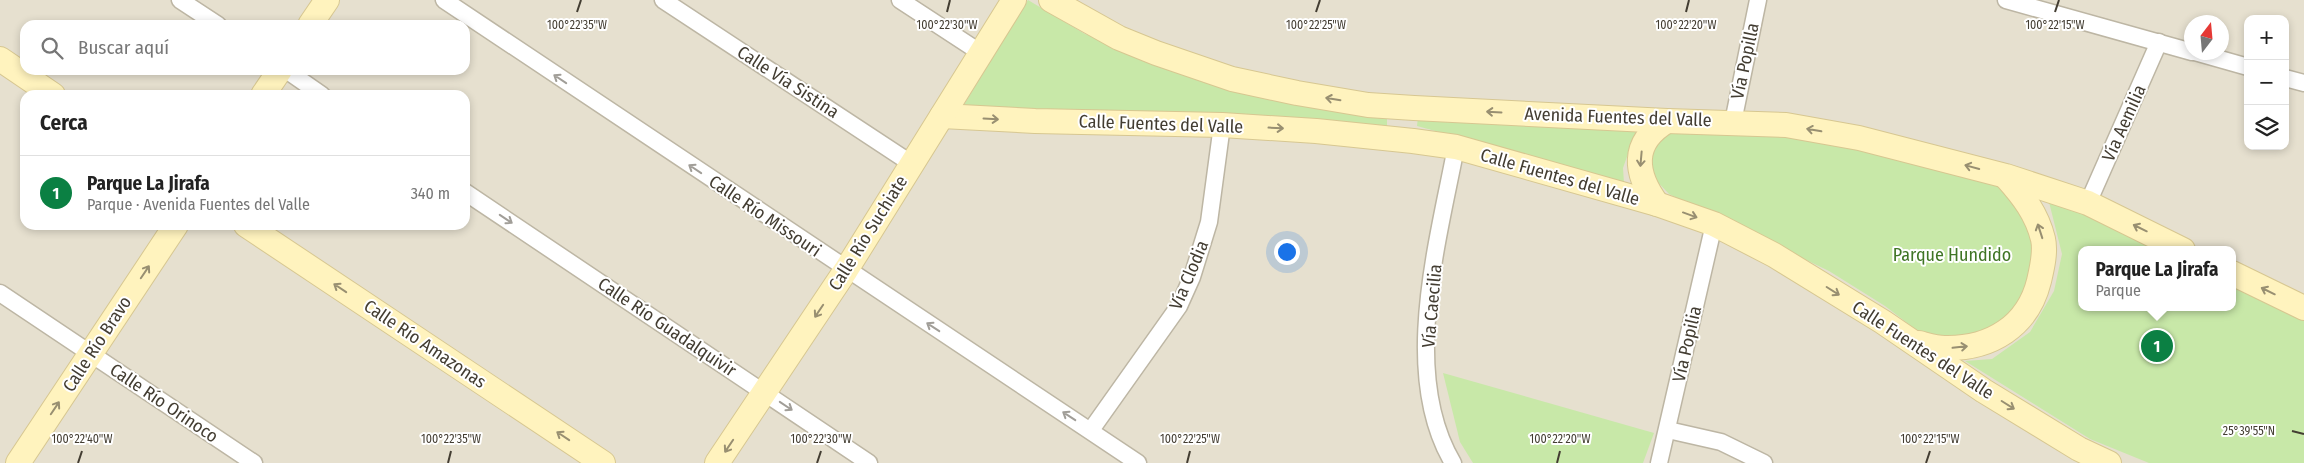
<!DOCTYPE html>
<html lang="es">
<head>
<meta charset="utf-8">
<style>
	:root { --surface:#fff; --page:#f6f6f6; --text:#222; --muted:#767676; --line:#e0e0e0; --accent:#0b8043 }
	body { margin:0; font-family:"Fira Sans Condensed",sans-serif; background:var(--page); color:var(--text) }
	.controls { position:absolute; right:15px; top:15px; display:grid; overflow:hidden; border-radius:10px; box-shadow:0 2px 8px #0003 }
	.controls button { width:45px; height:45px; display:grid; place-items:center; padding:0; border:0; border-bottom:1px solid var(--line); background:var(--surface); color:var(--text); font:25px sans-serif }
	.compass { position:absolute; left:2184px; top:15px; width:45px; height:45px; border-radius:50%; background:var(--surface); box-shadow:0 2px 8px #0003; rotate:16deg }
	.you { position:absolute; left:1286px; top:251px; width:18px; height:18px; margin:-12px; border:4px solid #fff; border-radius:50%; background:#1a73e8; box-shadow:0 0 0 8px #1a73e833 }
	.badge { display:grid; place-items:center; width:32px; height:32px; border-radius:50%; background:var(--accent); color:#fff; font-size:16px; font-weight:700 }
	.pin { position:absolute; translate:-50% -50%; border:2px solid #fff; box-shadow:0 1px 5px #0006 }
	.popup { position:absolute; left:2078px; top:246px; width:158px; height:65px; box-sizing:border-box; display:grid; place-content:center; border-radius:10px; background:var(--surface); filter:drop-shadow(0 1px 4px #0005); font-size:16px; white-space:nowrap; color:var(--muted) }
	.popup b { font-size:19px; color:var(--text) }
	.popup::after { content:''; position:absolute; left:50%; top:100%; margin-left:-10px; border:10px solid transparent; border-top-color:var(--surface) }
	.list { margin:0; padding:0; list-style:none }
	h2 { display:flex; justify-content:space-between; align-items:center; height:65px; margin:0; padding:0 20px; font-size:21px }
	h2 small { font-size:16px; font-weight:400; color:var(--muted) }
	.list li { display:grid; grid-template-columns:32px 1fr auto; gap:15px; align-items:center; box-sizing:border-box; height:75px; padding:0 20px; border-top:1px solid var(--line) }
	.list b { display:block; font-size:19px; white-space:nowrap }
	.list p { margin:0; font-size:16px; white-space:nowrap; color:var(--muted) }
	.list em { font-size:16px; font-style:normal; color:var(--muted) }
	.icon { flex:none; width:28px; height:28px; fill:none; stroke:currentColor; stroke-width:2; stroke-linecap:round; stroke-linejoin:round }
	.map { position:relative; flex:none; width:2304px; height:463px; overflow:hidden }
	.search { position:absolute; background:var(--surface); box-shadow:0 2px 8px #0003; left:20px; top:20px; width:450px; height:55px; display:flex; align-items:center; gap:12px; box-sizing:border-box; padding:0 18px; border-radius:15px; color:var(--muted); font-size:19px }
	.panel { position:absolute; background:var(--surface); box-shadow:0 2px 8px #0003; left:20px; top:90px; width:450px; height:140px; border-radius:15px }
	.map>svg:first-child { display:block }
	.residential { fill:#e6e0cf; fill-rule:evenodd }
	.green { fill:#c8e8a8 }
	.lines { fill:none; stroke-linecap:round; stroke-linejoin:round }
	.street-casing { stroke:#bdb6a4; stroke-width:19 }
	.secondary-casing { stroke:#d7c791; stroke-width:26 }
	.street { stroke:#fff; stroke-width:16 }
	.secondary { stroke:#fff3be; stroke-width:24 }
	.oneway { stroke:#a19e98 }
	.oneway2 { stroke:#988f71 }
	.ticks { fill:none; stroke:#433d32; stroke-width:2 }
	.labels { text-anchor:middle; stroke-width:4; stroke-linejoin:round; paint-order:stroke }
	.street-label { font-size:18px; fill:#433d32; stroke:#fff }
	.park-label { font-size:18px; fill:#3f7525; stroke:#fff }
	.ticks-label { font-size:12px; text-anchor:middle; fill:#433d32; stroke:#fff; stroke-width:4; stroke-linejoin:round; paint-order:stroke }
</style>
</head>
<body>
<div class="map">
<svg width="2304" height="463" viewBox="0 0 2304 463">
	<rect width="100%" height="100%" fill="#f1ede2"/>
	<path class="residential" d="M 0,0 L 2304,0 L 2304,463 L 0,463 ZM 2248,19 L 2285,19 L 2285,146 L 2248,146 ZM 2192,22 L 2222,22 L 2222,52 L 2192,52 ZM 25,25 L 465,25 L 465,70 L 25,70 ZM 25,95 L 465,95 L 465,225 L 25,225 ZM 2082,250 L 2232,250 L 2232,307 L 2082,307 Z"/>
	<g class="green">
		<path d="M 1028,0 L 1085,34 L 1220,83 L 1387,116 L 1387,128 L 962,108 Z"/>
		<path d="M 1418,117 L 1637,128 L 1623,168 L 1624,183 L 1417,126 Z"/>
		<path d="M 1675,128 L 1785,129 L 1997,185 L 2022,206 L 2038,257 L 2024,303 L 1995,328 L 1956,338 L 1919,332 L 1885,306 L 1829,271 L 1669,194 L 1648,172 L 1653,139 Z"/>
		<path d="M 2049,202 L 2104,221 L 2161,250 L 2082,250 L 2082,307 L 2232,307 L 2232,285 L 2304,321 L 2304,463 L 2149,463 L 2090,439 L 1965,361 L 1992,359 L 2030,332 L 2054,291 L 2062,254 Z"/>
		<path d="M 1443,373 L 1654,433 L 1643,463 L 1473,463 L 1460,442 Z"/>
	</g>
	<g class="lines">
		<defs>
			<g id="street">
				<path d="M 180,0 L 218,25"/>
				<path d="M 444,0 L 1138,463"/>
				<path d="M 663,0 L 912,164"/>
				<path d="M 900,0 L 981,53"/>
				<path d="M 2006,0 L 2192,52"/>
				<path d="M 2195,52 L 2248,67"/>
				<path d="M 286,70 L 322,95"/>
				<path d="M 2285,78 L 2304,83"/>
				<path d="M 1733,122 L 1758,0"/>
				<path d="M 465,192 L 869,463"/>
				<path d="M 2088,203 L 2159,42"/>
				<path d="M 0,293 L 254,463"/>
				<path d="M 1091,430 L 1179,306 L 1192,277 L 1209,222 L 1222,125"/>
				<path d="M 1668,430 L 1721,442 L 1764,463"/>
				<path d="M 1453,463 C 1400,374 1438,242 1456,147"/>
				<path d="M 1659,463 L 1714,224"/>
			</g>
			<g id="secondary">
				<path d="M 1051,0 L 1119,38 L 1156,53 L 1232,79 L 1297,93 L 1368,105 L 1414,108 L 1667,121 L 1786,125 L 1859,138 L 2006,176 L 2088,203 L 2183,250"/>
				<path d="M 310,25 L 327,0"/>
				<path d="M 0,59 L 53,95"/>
				<path d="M 263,95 L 280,70"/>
				<path d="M 942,116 L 1035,121 L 1222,125 L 1316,131 L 1413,141 L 1456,147 L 1657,204 L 1714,224 L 1774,255 L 1883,322 L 1984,391 L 2079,449 L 2109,463"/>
				<path d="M 1657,204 C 1635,174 1630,143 1667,121"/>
				<path d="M 246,225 L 603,463"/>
				<path d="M 2232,273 L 2304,308"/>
				<path d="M 1919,343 C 1927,345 1936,348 1945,348 C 1991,349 2028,326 2039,281 C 2042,268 2046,252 2043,239 C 2037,214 2023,196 2006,177"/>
				<path d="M 18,463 L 176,225"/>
				<path d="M 717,463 L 846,270 L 1014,0"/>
			</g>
		</defs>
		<use href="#street" class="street-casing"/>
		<use href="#secondary" class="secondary-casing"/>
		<use href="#street" class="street"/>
		<use href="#secondary" class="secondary"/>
	</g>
	<defs><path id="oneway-shaft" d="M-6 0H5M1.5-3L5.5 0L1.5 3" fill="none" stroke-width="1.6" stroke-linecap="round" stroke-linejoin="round" transform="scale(1.25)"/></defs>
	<g class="oneway">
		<use href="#oneway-shaft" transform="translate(560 79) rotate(-146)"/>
		<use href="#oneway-shaft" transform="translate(695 169) rotate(-146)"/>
		<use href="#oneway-shaft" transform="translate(506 219) rotate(34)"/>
		<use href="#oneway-shaft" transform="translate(933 327) rotate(-147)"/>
		<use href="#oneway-shaft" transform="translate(786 406) rotate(34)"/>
		<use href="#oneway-shaft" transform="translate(1069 416) rotate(-147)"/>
	</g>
	<g class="oneway2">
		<use href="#oneway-shaft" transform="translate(1333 99) rotate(-171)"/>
		<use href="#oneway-shaft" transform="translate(1494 112) rotate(-177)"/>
		<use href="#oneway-shaft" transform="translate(991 119) rotate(3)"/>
		<use href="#oneway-shaft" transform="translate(1276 128) rotate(3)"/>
		<use href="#oneway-shaft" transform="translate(1814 130) rotate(-170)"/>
		<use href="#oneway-shaft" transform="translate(1641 159) rotate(95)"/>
		<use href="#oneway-shaft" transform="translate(1972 167) rotate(-165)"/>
		<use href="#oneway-shaft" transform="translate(1690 215) rotate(20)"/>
		<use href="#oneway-shaft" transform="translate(2140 228) rotate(-154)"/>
		<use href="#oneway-shaft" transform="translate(2040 231) rotate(-108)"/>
		<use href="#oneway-shaft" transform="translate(145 272) rotate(-56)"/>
		<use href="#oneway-shaft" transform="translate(340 288) rotate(-146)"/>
		<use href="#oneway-shaft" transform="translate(1833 291) rotate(32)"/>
		<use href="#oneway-shaft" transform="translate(2268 291) rotate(-154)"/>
		<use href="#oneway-shaft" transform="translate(819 311) rotate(124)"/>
		<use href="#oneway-shaft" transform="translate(1960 347) rotate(-6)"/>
		<use href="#oneway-shaft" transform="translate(2008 405) rotate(32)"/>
		<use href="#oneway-shaft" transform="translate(55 408) rotate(-56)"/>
		<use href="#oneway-shaft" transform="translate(563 436) rotate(-146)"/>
		<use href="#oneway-shaft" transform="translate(729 446) rotate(124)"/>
	</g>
	<path class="ticks" d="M 577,12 L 581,0M 947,12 L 950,0M 1316,12 L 1320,0M 1686,12 L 1689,0M 2055,12 L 2059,0M 2292,431 L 2304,434M 78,463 L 82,451M 448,463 L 451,451M 817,463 L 821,451M 1187,463 L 1190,451M 1557,463 L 1560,451M 1926,463 L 1930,451"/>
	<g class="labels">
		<g class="street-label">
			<text transform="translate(1745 61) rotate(-78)" y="6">Vía Popilla</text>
			<text transform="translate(788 82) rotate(33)" y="6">Calle Vía Sistina</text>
			<text transform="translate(1618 117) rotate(2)" y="6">Avenida Fuentes del Valle</text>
			<text transform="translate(2124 123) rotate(-66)" y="6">Vía Aemilia</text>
			<text transform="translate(1161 124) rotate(2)" y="6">Calle Fuentes del Valle</text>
			<text transform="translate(1560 177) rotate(16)" y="6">Calle Fuentes del Valle</text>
			<text transform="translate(765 216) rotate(34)" y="6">Calle Río Missouri</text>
			<text transform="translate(868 233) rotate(-58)" y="6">Calle Río Suchiate</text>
			<text transform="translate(1189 275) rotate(-67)" y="6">Vía Clodia</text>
			<text transform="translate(1432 306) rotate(-85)" y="6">Vía Caecilia</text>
			<text transform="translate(667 327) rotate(34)" y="6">Calle Río Guadalquivir</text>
			<text transform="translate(97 344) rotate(-57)" y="6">Calle Río Bravo</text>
			<text transform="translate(425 344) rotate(34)" y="6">Calle Río Amazonas</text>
			<text transform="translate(1687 344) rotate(-77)" y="6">Vía Popilia</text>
			<text transform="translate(1923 350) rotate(33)" y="6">Calle Fuentes del Valle</text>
			<text transform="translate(164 403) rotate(34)" y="6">Calle Río Orinoco</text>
		</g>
		<g class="park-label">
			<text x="1952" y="261">Parque Hundido</text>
		</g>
	</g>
	<g class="ticks-label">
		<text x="577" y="29">100°22'35"W</text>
		<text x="947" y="29">100°22'30"W</text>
		<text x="1316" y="29">100°22'25"W</text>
		<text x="1686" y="29">100°22'20"W</text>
		<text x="2055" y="29">100°22'15"W</text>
		<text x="2249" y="435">25°39'55"N</text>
		<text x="82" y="443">100°22'40"W</text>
		<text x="451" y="443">100°22'35"W</text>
		<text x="821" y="443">100°22'30"W</text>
		<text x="1190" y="443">100°22'25"W</text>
		<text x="1560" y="443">100°22'20"W</text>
		<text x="1930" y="443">100°22'15"W</text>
	</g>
</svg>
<div class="controls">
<button>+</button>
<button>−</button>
<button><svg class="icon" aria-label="layers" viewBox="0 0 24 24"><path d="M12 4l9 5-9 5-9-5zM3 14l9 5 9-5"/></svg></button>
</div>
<svg class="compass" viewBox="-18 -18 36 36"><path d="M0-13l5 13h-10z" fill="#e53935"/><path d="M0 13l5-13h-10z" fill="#767676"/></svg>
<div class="you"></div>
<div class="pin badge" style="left:2157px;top:346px">1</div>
<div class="popup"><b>Parque La Jirafa</b>Parque</div>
<div class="search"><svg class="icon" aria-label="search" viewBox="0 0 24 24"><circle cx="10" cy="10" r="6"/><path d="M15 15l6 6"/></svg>Buscar aquí</div>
<section class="panel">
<h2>Cerca<small></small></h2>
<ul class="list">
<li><span class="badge">1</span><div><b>Parque La Jirafa</b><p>Parque · Avenida Fuentes del Valle</p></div><em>340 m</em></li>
</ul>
</section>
</div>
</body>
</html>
